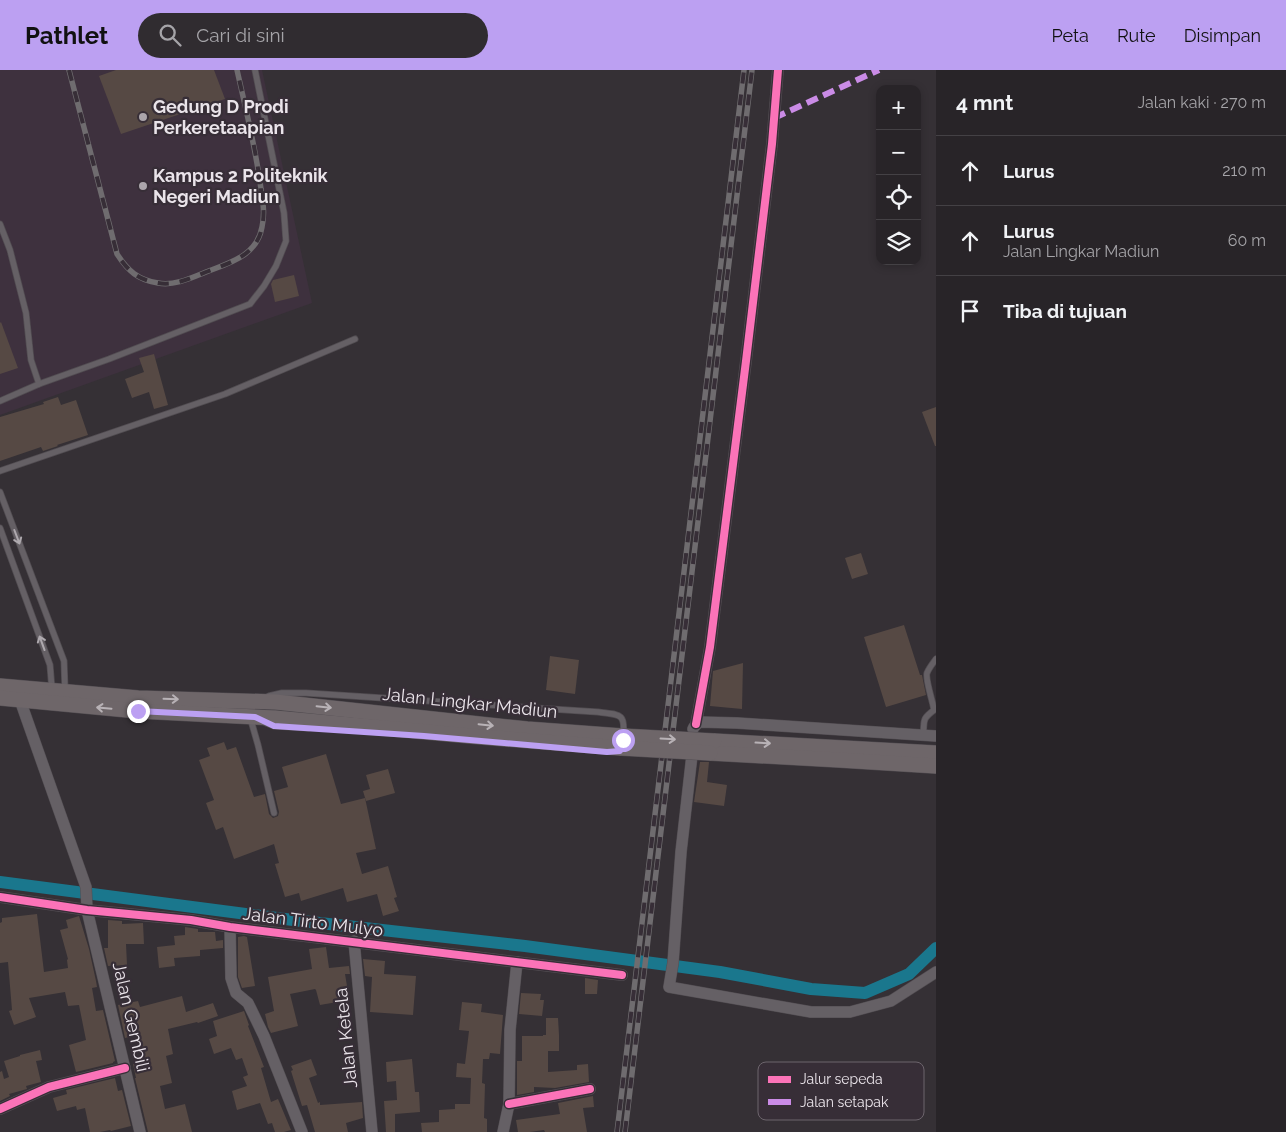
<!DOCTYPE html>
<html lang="id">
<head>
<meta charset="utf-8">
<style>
	:root { --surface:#282428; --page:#302c30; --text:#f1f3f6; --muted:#a5a4a8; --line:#444145; --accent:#bca0f2 }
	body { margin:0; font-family:Raleway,sans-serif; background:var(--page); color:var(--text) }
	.controls { position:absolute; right:15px; top:15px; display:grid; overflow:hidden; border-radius:10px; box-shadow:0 2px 8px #0003 }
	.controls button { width:45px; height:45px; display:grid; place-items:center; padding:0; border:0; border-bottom:1px solid var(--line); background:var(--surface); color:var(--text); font:25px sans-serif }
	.stop { position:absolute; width:15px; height:15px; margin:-11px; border:4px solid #bca0f2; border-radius:50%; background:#fff }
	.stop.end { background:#bca0f2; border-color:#fff; box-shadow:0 1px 5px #0008 }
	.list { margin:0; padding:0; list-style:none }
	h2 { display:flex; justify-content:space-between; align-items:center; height:65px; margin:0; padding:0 20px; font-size:21px }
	h2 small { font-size:16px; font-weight:400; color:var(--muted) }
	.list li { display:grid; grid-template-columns:32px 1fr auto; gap:15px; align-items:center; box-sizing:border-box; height:70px; padding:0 20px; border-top:1px solid var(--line) }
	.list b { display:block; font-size:19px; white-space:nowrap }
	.list p { margin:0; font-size:16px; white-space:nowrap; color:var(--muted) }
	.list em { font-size:16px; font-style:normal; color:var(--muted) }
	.icon { flex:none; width:28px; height:28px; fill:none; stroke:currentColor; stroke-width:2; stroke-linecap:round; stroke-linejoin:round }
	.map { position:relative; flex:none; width:936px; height:1062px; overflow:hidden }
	header { display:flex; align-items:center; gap:30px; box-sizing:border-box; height:70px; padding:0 25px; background:var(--accent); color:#111 }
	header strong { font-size:24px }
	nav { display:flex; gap:28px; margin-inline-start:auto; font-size:18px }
	.search { width:350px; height:45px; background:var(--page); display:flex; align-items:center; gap:12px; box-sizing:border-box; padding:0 18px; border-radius:28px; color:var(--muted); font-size:19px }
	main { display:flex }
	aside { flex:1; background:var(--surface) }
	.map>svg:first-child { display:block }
	.built { fill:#3e313e }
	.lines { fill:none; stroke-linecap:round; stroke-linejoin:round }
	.canal { stroke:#1a778d; stroke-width:12 }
	.building { fill:#564944 }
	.lane-casing { stroke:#524d52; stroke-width:7 }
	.street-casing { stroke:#524d52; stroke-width:12 }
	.secondary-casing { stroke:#524d52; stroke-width:16 }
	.lane { stroke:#656065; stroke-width:5.5 }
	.street { stroke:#656065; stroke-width:11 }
	.secondary { stroke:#6e6669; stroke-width:15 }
	.rail-casing { stroke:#6f6c6f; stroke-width:5.5 }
	.rail { stroke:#372e37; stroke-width:4; stroke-dasharray:11; stroke-linecap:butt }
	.secondary-bridge-casing { stroke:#524d52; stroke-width:16; stroke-linecap:butt }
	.secondary-bridge { stroke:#6e6669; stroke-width:15 }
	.quiet { stroke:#ca8be6; stroke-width:6; stroke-dasharray:12 6; stroke-linecap:butt }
	.cycleway-casing { stroke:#372e37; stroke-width:11 }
	.cycleway { stroke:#fb73b8; stroke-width:8 }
	.oneway { stroke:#aea9ae }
	.oneway2 { stroke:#b8b2b6 }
	.route { stroke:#bca0f2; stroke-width:6 }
	.poi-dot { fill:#aba5ab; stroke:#372e37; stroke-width:2 }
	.labels { text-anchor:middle; stroke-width:4.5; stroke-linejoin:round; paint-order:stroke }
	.poi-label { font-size:18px; font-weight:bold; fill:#eae4ea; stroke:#372e37; text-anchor:start }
	.street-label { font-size:18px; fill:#eae4ea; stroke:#372e37 }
	.key { fill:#372e37; stroke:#6d656d; stroke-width:1 }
	.key-label { font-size:14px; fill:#eae4ea }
</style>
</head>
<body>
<header>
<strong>Pathlet</strong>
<div class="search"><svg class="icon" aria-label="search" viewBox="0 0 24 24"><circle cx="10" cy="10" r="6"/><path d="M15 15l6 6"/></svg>Cari di sini</div>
<nav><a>Peta</a><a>Rute</a><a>Disimpan</a></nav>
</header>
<main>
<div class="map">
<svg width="936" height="1062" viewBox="0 0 936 1062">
	<rect width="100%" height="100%" fill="#353035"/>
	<path class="built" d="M 0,0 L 262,0 L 312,233 L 0,345 Z"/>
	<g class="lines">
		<path class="canal" d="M 0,812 L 293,850 L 525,876 L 720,902 L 811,919 L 865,923 L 909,904 L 936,878"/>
	</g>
	<g class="building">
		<path d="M 116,0 L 214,0 L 225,29 L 121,64 L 99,6 Z"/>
		<path d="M 294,205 L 299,226 L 275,232 L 271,214 L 273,210 Z"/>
		<path d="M 1,252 L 18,298 L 0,304 L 0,253 Z"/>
		<path d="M 154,284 L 168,335 L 154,339 L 149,322 L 132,328 L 125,309 L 144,302 L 139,288 Z"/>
		<path d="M 58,327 L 61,335 L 76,330 L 88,365 L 57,375 L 58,376 L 43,381 L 41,377 L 0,391 L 0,347 L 44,334 L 43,332 Z"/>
		<path d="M 936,337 L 936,376 L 935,376 L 922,342 Z"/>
		<path d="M 861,483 L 868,504 L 852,509 L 845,488 Z"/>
		<path d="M 904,555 L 920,605 L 922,605 L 926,625 L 886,637 L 864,567 Z"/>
		<path d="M 550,586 L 579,590 L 575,624 L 546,620 Z"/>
		<path d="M 743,593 L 742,639 L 710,636 L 713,601 Z"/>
		<path d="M 224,672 L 227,680 L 236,677 L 254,727 L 265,724 L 269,744 L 273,748 L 278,746 L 279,742 L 274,721 L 288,717 L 282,697 L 326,684 L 341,734 L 365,728 L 376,779 L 356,783 L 362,804 L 388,796 L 397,827 L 394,828 L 399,841 L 383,846 L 377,824 L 347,832 L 343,818 L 301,831 L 299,823 L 285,827 L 275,794 L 279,793 L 274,774 L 234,789 L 223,757 L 216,760 L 206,733 L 214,730 L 199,690 L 210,686 L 207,678 Z"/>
		<path d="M 700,692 L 709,692 L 707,712 L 727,715 L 724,736 L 694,732 Z"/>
		<path d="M 388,699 L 395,723 L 366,731 L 363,721 L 370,719 L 366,705 Z"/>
		<path d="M 37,844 L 44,902 L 68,898 L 67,890 L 68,889 L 60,860 L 68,858 L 66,850 L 79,846 L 89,879 L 96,911 L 97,917 L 92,918 L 96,941 L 103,940 L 115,991 L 113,992 L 113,993 L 76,1002 L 69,975 L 86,970 L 79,935 L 68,936 L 65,922 L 29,928 L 36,947 L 14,955 L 9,941 L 12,940 L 8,892 L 0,893 L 0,853 L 2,852 L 2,848 Z"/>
		<path d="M 108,850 L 122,851 L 122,854 L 143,853 L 144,874 L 126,874 L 127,895 L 108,896 L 104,878 L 108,878 Z"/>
		<path d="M 185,857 L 198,859 L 198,862 L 215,862 L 216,871 L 223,870 L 223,878 L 200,880 L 200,886 L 174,888 L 175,896 L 159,898 L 157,877 L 175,875 L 174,866 L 185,865 Z"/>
		<path d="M 244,866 L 247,867 L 255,916 L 242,918 L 238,907 L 238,867 Z"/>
		<path d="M 326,877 L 329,898 L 349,896 L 350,904 L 345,904 L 347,916 L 340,917 L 343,931 L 320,935 L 316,920 L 315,919 L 290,924 L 298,956 L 271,963 L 268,957 L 265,944 L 274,941 L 268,907 L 312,899 L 309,879 Z"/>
		<path d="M 363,889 L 385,891 L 384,904 L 416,906 L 413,945 L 370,942 L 372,907 L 365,906 Z"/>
		<path d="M 585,908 L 598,910 L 597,924 L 585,924 Z"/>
		<path d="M 521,923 L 541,924 L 540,930 L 544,930 L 542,946 L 519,944 Z"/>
		<path d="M 182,926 L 186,942 L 213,933 L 218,946 L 198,953 L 197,952 L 168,959 L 173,984 L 166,986 L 172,1013 L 160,1016 L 165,1039 L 185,1034 L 192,1062 L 148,1062 L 135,1008 L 136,1008 L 133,994 L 144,992 L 138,965 L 125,968 L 118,935 L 138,931 L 140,937 Z"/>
		<path d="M 462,932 L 482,934 L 481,942 L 503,945 L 500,984 L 490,983 L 489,989 L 483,989 L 482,1013 L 485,1014 L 484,1048 L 487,1049 L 487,1062 L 422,1062 L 421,1053 L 439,1052 L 439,1040 L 455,1039 L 455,1034 L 470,1034 L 471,1008 L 456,1007 L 457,993 L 465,994 L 469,961 L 459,960 Z"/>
		<path d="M 244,941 L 249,955 L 248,956 L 264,997 L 261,998 L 271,1032 L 278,1029 L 291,1060 L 284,1062 L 275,1062 L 272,1053 L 268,1054 L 260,1033 L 237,1040 L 232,1021 L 247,1016 L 243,1007 L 248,1005 L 242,988 L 236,990 L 231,978 L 214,984 L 209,969 L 217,966 L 213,951 Z"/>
		<path d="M 546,948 L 558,948 L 559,965 L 559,981 L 548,981 L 548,1002 L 577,1000 L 577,995 L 588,994 L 589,1012 L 555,1018 L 534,1017 L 534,1022 L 517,1025 L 517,991 L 522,991 L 522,966 L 543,966 L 543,965 L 546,965 Z"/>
		<path d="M 40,980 L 42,990 L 36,991 L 41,1012 L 26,1016 L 27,1019 L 9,1024 L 10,1026 L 0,1031 L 0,1002 L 2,1001 L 4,1009 L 9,1007 L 4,991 L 20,986 L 20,985 Z"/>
		<path d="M 311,989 L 317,1005 L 309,1008 L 318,1033 L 320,1032 L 320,1035 L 362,1032 L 363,1048 L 346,1053 L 348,1062 L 315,1062 L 307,1035 L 302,1036 L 291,1001 L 293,1000 L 291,996 Z"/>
		<path d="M 412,989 L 415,1022 L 419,1022 L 420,1042 L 395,1044 L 395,1062 L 386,1062 L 384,1031 L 397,1030 L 396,1011 L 387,1012 L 386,992 Z"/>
		<path d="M 115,1008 L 118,1021 L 122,1020 L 131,1056 L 111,1061 L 110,1060 L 100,1062 L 90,1062 L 85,1038 L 77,1040 L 76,1036 L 57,1041 L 53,1028 L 67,1024 L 66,1020 Z"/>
		<path d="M 593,1026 L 594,1037 L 583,1038 L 587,1062 L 545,1062 L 544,1060 L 530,1062 L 518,1062 L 516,1050 L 560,1044 L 558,1033 Z"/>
	</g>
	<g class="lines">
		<defs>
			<g id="lane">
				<path d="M 0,154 L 10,180 L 26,243 L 31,290 L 39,314"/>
				<path d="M 0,331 L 39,314 L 109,289 L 250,234 L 264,216 L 276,196 L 286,171 L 284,143 L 255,0"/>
				<path d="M 0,401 L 225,324 L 355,269"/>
				<path d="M 0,422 L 64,591 L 65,620"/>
				<path d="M 0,458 L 50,595 L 52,620"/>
				<path d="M 269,626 L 282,623 L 306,623 L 598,642 C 618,645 626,642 623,665"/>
				<path d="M 250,647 L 258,675 L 274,743"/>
				<path d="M 266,653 L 274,656 L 308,658"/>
				<path d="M 923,665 C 925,650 921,650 934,640 C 933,632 925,609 927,603 C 929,598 933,593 936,589"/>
			</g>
			<g id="street">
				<path d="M 20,630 L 86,817 L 87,840 L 140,1062"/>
				<path d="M 696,654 L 710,577 L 746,291 L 772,74 L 778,0"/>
				<path d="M 693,659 L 694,657 L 699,652 L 737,653 L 936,666"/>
				<path d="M 692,685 L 681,782 L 673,893 L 669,917 L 811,942 L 850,942 L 891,931 L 936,902"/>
				<path d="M 0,827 L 87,840 L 191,850 L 230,857 L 622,905"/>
				<path d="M 230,857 L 231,908 L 236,923 L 248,933 L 264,966 L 302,1062"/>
				<path d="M 354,871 L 372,1062"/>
				<path d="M 509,1034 L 590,1019"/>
				<path d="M 0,1039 L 49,1017 L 125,998"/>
				<path d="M 503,1062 L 509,1034 L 510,960 L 517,892"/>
			</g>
			<g id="secondary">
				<path d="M 0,616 L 138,628 L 276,632 L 527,659 L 622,666"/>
				<path d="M 0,628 L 138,641 L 275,648 L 471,666 L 621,678"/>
				<path d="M 714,671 L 936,683"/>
				<path d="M 710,683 L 839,690 L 936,696"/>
			</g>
		</defs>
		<use href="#lane" class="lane-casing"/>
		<use href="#street" class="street-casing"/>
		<use href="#secondary" class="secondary-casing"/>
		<use href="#lane" class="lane"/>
		<use href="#street" class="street"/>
		<use href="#secondary" class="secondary"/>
		<defs>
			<g id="rail">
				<path d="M 69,0 L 117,184 C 128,201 138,210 158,213 C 175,216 191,208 206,202 C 229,193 257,186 262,157 C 265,144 263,132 261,119 C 256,79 246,40 237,0"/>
				<path d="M 617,1062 L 744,0"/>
				<path d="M 625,1062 L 752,0"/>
			</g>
		</defs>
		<use href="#rail" class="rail-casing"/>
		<use href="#rail" class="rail"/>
		<defs>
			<g id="secondary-bridge">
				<path d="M 622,666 L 714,671"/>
				<path d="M 621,678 L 710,683"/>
			</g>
		</defs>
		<use href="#secondary-bridge" class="secondary-bridge-casing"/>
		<use href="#secondary-bridge" class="secondary-bridge"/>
		<path class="quiet" d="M 774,48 L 879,0"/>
		<defs>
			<g id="cycleway">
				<path d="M 696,654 L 710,577 L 746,291 L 772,74 L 778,0"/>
				<path d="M 0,827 L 87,840 L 191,850 L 230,857 L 622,905"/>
				<path d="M 509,1034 L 590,1019"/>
				<path d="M 0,1039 L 49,1017 L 125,998"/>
			</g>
		</defs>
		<use href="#cycleway" class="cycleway-casing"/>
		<use href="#cycleway" class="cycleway"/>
	</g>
	<defs><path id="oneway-shaft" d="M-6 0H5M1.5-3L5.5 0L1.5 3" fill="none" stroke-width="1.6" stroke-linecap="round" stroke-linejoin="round" transform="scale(1.25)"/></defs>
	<g class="oneway">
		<use href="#oneway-shaft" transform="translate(17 467) rotate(69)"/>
		<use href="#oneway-shaft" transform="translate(42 573) rotate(-110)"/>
	</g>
	<g class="oneway2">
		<use href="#oneway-shaft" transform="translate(171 629) rotate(2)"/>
		<use href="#oneway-shaft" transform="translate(324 637) rotate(6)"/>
		<use href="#oneway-shaft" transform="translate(104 638) rotate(-175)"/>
		<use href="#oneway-shaft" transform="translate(486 655) rotate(6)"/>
		<use href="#oneway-shaft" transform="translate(668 669) rotate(3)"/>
		<use href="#oneway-shaft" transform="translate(763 673) rotate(3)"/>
	</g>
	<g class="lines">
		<path class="route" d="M 138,641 L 255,647 L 274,656 L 424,666 L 607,682 L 620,681 L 623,670"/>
	</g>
	<g class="poi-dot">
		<circle cx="143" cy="47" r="5"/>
		<circle cx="143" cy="116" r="5"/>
	</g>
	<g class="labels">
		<g class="poi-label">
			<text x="153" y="43">Gedung D Prodi<tspan x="153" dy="21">Perkeretaapian</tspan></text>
			<text x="153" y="112">Kampus 2 Politeknik<tspan x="153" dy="21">Negeri Madiun</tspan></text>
		</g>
		<g class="street-label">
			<text transform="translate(470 633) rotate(6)" y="6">Jalan Lingkar Madiun</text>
			<text transform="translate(313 852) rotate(7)" y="6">Jalan Tirto Mulyo</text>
			<text transform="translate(131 947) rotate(77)" y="6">Jalan Gembili</text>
			<text transform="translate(346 968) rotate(-96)" y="6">Jalan Ketela</text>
		</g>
	</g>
	<rect x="758" y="992" width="166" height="58" rx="8" class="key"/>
	<rect x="768" y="1006" width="23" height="7" fill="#fb73b8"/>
	<rect x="768" y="1029" width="23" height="6" fill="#ca8be6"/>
	<g class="key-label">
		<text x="800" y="1014">Jalur sepeda</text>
		<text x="800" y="1037">Jalan setapak</text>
	</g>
</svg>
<div class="controls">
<button>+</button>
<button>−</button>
<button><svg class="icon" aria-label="locate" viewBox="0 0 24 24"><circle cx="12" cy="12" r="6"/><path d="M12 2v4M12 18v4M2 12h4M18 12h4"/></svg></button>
<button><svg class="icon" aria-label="layers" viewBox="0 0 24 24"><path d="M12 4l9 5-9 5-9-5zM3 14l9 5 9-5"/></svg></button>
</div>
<div class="stop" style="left:623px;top:670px"></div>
<div class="stop end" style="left:138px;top:641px"></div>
</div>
<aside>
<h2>4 mnt<small>Jalan kaki · 270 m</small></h2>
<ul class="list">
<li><svg class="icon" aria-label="ahead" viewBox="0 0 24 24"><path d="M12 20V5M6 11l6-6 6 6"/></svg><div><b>Lurus</b></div><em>210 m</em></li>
<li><svg class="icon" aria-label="ahead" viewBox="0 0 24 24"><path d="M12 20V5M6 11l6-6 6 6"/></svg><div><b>Lurus</b><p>Jalan Lingkar Madiun</p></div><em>60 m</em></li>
<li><svg class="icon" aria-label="arrive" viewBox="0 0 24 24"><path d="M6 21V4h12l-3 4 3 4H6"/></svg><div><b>Tiba di tujuan</b></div></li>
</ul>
</aside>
</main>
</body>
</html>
